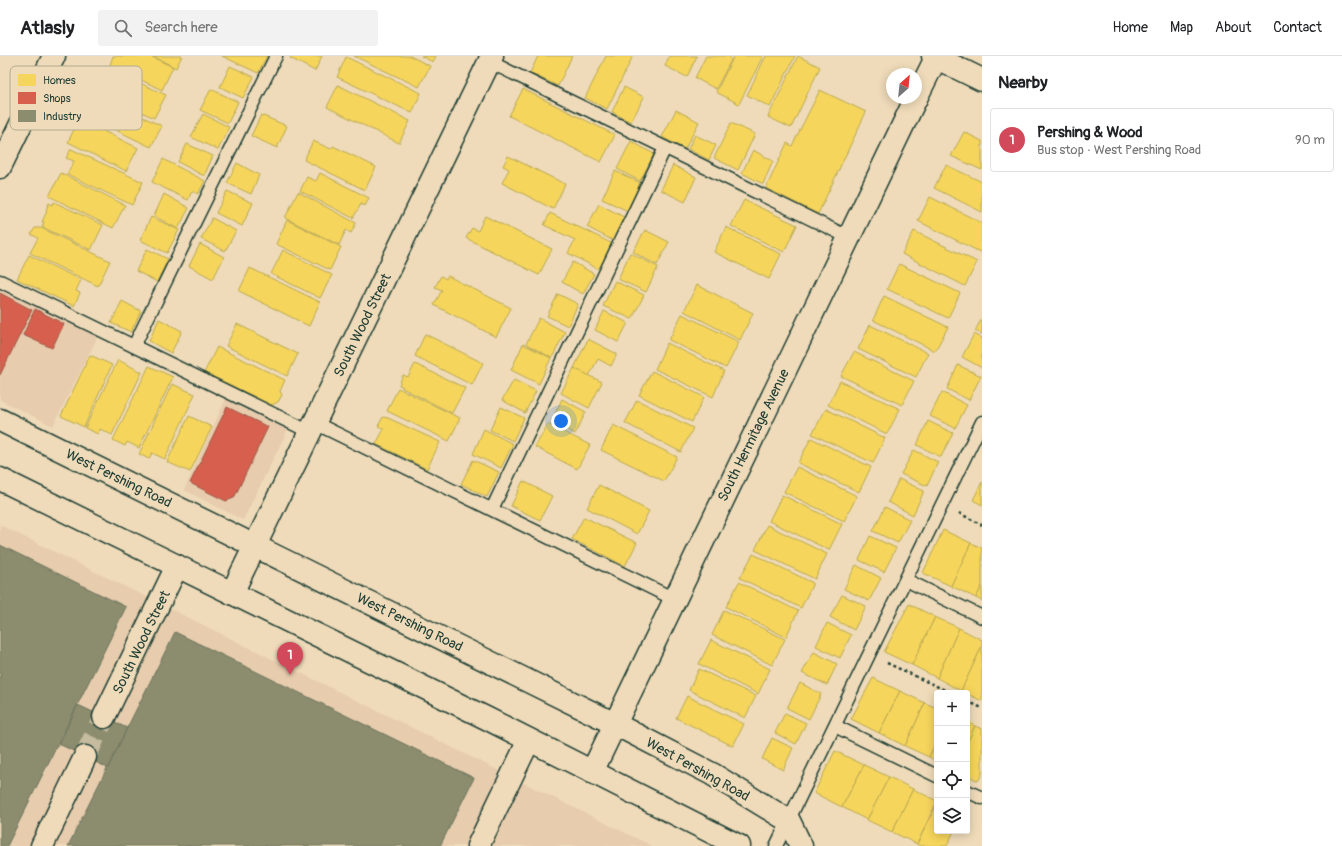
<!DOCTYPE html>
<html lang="en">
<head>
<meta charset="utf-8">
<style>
	:root { --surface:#fff; --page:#f2f2f2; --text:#202124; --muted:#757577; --line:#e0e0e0; --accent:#d1495b }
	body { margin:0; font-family:Pangolin,sans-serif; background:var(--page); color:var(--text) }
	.controls { position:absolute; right:12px; bottom:12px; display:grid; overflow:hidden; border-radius:4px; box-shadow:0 2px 10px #0003 }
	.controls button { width:36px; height:36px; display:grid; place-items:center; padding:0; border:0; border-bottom:1px solid var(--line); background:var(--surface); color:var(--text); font:20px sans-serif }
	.compass { position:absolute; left:886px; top:12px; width:36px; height:36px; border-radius:50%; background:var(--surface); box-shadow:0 2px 10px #0003; rotate:27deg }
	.you { position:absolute; left:561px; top:365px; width:14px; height:14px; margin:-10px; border:3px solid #fff; border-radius:50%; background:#1a73e8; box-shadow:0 0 0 6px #1a73e833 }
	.badge { display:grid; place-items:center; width:26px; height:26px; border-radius:50%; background:var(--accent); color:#fff; font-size:13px; font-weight:700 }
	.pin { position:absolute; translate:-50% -33px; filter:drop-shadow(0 1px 2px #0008) }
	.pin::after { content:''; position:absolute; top:21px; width:14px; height:12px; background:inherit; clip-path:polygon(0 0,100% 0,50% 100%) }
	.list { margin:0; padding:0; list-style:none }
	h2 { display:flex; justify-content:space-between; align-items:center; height:52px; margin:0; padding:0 16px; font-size:17px }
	h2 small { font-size:13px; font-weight:400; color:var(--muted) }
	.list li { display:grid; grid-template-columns:26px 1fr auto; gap:12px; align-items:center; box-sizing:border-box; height:64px; margin:0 8px 8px; padding:0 8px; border:1px solid var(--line); border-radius:4px }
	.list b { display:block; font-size:15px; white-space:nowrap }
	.list p { margin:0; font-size:13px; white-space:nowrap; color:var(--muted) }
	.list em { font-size:13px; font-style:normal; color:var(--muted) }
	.icon { flex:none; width:22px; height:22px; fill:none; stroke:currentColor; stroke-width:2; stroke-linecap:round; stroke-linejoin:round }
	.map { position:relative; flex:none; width:982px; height:790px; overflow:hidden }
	header { display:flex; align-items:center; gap:24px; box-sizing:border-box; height:56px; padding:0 20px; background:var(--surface); border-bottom:1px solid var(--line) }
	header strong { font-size:19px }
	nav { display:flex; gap:22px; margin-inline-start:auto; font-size:14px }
	.search { width:280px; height:36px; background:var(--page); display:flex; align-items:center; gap:10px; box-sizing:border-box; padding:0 14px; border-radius:4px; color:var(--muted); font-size:15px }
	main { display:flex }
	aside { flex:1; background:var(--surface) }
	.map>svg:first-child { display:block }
	.built { fill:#e7ccad }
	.homes { fill:#f6d55c; stroke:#b6a750 }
	.shops { fill:#d6604d; stroke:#9f5646 }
	.industry { fill:#8c8c6e; stroke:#6b745d }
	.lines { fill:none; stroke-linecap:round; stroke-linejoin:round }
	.street-tunnel { stroke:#c5bb9e; stroke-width:22; stroke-dasharray:22 11; stroke-linecap:butt }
	.lane-casing { stroke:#1f3d34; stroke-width:15 }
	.street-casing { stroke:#1f3d34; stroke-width:25 }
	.secondary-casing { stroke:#1f3d34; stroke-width:25 }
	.path { stroke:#1f3d34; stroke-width:2.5; stroke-dasharray:3 3; stroke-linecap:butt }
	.lane { stroke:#efdbb9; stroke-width:12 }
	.street { stroke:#efdbb9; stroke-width:22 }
	.secondary { stroke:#efdbb9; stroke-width:22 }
	.labels { text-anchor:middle; stroke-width:4; stroke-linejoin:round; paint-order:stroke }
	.street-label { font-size:14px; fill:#1f3d34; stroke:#efdbb9 }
	.key { fill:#efdbb9; stroke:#b1ac91; stroke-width:1 }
	.key-label { font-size:11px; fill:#1f3d34 }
</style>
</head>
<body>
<header>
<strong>Atlasly</strong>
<div class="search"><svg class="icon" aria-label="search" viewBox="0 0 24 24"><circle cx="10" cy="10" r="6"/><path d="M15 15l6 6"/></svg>Search here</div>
<nav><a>Home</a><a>Map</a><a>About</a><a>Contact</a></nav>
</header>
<main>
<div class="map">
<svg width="982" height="790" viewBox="0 0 982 790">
	<rect width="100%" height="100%" fill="#efdbb9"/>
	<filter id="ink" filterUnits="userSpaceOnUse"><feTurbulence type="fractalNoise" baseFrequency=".025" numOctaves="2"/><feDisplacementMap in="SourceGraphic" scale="8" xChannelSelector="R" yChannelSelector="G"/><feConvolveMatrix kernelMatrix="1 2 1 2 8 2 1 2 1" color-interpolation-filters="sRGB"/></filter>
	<g filter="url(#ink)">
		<g class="built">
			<path d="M 0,225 L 101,274 L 53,370 L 0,344 Z"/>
			<path d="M 229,336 L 291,367 L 243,464 L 184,434 Z"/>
			<path d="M 0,469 L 652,790 L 0,790 Z"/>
		</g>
		<g class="homes">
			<path d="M 113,0 L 150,0 L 173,11 L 162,34 L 110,9 Z"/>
			<path d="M 153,0 L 182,0 L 176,12 Z"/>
			<path d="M 222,0 L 267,0 L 258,17 Z"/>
			<path d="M 291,0 L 322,0 L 315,15 L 290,2 Z"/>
			<path d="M 354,0 L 410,0 L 430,10 L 419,31 Z"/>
			<path d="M 421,0 L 436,0 L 433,6 Z"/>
			<path d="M 538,0 L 572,0 L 558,30 L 530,17 Z"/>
			<path d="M 606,0 L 633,0 L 607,53 L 585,42 Z"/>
			<path d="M 669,0 L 697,0 L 687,21 L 665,10 Z"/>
			<path d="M 706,0 L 729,0 L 731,4 L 716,33 L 695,22 Z"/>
			<path d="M 734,0 L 763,0 L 739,48 L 716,36 Z"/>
			<path d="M 766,0 L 795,0 L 770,51 L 747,39 Z"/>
			<path d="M 798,0 L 820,11 L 791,72 L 768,61 Z"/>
			<path d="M 346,1 L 421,37 L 412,57 L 337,21 Z"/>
			<path d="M 230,10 L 254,21 L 243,42 L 220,31 Z"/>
			<path d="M 111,15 L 116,16 L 166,39 L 154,62 L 107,39 L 112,27 L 107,24 Z"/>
			<path d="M 338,29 L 410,65 L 399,87 L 327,51 Z"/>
			<path d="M 624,31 L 644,41 L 631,66 L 612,56 Z"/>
			<path d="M 211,33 L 238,46 L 228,67 L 200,54 Z"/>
			<path d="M 523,33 L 615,79 L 601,106 L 509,60 Z"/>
			<path d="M 820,34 L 866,56 L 818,158 L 766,132 L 787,87 L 792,90 Z"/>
			<path d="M 105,43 L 162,70 L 151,91 L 95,64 Z"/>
			<path d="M 676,54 L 699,66 L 685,93 L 662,81 Z"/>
			<path d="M 203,58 L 229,71 L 218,94 L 191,81 Z"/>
			<path d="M 261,59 L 287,70 L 277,92 L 251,80 Z"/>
			<path d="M 79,63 L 138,92 L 126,115 L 68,86 Z"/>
			<path d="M 731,67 L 755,78 L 738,114 L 714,102 Z"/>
			<path d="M 964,76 L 982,85 L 982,114 L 951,100 Z"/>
			<path d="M 695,79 L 716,89 L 709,104 L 688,93 Z"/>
			<path d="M 313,85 L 331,93 L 333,90 L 376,111 L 365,134 L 304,104 Z"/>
			<path d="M 631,85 L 654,98 L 640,125 L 617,113 Z"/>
			<path d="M 187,88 L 213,100 L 204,120 L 178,106 Z"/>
			<path d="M 71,93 L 143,126 L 132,149 L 67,118 L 74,105 L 66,102 Z"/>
			<path d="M 753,94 L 773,105 L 763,128 L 742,117 Z"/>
			<path d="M 508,100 L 565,128 L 553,153 L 502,127 L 509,113 L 503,110 Z"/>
			<path d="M 163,103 L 205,125 L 198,138 L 192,135 L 188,144 L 152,126 Z"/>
			<path d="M 237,107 L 259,119 L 251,138 L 227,127 Z"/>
			<path d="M 673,109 L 696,121 L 685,146 L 661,134 Z"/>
			<path d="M 946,109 L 982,126 L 982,156 L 934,132 Z"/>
			<path d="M 615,115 L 641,127 L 628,155 L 602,143 Z"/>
			<path d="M 61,117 L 125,149 L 113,172 L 49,140 Z"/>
			<path d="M 320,117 L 369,142 L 365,150 L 361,148 L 353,162 L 300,135 L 307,121 L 316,125 Z"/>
			<path d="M 227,135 L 253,147 L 242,170 L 216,157 Z"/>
			<path d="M 298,136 L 356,167 L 351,177 L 346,174 L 339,189 L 285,162 Z"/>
			<path d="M 164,138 L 189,152 L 178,173 L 154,160 Z"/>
			<path d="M 930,141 L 982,167 L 982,192 L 980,196 L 918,165 Z"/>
			<path d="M 744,144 L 797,169 L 784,196 L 731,170 Z"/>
			<path d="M 54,146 L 103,169 L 91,194 L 42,171 L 44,166 L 42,166 L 47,155 L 46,154 L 49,147 L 52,149 Z"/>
			<path d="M 599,148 L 624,161 L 612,184 L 587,171 Z"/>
			<path d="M 550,157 L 613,188 L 600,214 L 568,197 L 575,184 L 544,169 Z"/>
			<path d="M 485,160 L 552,193 L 539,219 L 466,182 L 472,172 L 478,175 Z"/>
			<path d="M 151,161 L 179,174 L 167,197 L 140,184 Z"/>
			<path d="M 212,162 L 236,175 L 225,195 L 201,183 Z"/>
			<path d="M 287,164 L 341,191 L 330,214 L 276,188 Z"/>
			<path d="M 726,171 L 781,198 L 769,223 L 714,196 Z"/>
			<path d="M 35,172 L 41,172 L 110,205 L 98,230 L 30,197 L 38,182 L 31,178 Z"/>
			<path d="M 645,174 L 669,186 L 657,209 L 633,196 Z"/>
			<path d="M 914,175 L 977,206 L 965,230 L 902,198 Z"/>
			<path d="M 200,188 L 224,201 L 213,223 L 189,210 Z"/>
			<path d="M 147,193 L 168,203 L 157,226 L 136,215 Z"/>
			<path d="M 283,194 L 332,219 L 320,242 L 271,218 Z"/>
			<path d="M 630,197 L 658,211 L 646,236 L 618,223 Z"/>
			<path d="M 29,199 L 81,224 L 76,235 L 80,237 L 74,250 L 17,223 Z"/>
			<path d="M 573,206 L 594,218 L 583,238 L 562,226 Z"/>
			<path d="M 899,208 L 960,237 L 948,262 L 887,233 Z"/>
			<path d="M 250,212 L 320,246 L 309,270 L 239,235 Z"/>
			<path d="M 441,220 L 446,223 L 448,220 L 511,252 L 496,281 L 434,249 L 442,234 L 435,231 Z"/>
			<path d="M 615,225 L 644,239 L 632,263 L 603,250 Z"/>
			<path d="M 697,229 L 753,257 L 740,284 L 684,255 Z"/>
			<path d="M 558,238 L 578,248 L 568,270 L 547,260 Z"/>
			<path d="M 884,240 L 948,271 L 935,295 L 873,264 Z"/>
			<path d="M 122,245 L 141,255 L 131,276 L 111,267 Z"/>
			<path d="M 604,255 L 628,267 L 618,286 L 595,274 Z"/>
			<path d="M 682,258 L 739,286 L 726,312 L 669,284 Z"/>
			<path d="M 539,262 L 565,276 L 552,302 L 526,288 Z"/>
			<path d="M 982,262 L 982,278 L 975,275 Z"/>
			<path d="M 159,263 L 182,275 L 171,297 L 149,285 Z"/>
			<path d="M 237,268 L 298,298 L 287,320 L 226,290 Z"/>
			<path d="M 870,269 L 928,297 L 916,321 L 858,293 Z"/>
			<path d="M 425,278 L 483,307 L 472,329 L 415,300 Z"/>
			<path d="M 974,278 L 982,282 L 982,312 L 962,301 Z"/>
			<path d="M 588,283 L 617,298 L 611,310 L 598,303 L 589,320 L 574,312 Z"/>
			<path d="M 667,287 L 724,315 L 713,341 L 655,313 Z"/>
			<path d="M 523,288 L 551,302 L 539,328 L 511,314 Z"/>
			<path d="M 217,291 L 285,324 L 280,335 L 282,339 L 278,346 L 272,349 L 204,317 Z"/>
			<path d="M 854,296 L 914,325 L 902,349 L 841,320 Z"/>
			<path d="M 90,299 L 112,309 L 84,371 L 61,360 Z"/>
			<path d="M 118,304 L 142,316 L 112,379 L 100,373 L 98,378 L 85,372 Z"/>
			<path d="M 415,308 L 465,332 L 452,357 L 402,332 L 403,331 L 399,329 L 403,319 L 408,321 Z"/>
			<path d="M 958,309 L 981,320 L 969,344 L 947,333 Z"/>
			<path d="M 149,310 L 173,321 L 139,392 L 127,386 L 125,390 L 113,384 Z"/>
			<path d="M 574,312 L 602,326 L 589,352 L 561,337 Z"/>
			<path d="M 652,315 L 704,341 L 692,366 L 639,339 Z"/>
			<path d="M 514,324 L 536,335 L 525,357 L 502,344 Z"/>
			<path d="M 840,325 L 900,353 L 887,378 L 828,349 Z"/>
			<path d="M 172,328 L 195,338 L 165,403 L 152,397 L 149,403 L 139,398 Z"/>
			<path d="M 398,332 L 460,362 L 449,385 L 387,355 Z"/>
			<path d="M 942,336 L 967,349 L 955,372 L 930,360 Z"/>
			<path d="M 562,343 L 586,356 L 575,378 L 551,366 Z"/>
			<path d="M 637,344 L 693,372 L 681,396 L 625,367 Z"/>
			<path d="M 501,351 L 524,362 L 513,385 L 490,374 Z"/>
			<path d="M 826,353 L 885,382 L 873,407 L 812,378 Z"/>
			<path d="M 189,360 L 212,371 L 190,416 L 167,406 Z"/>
			<path d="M 383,361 L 388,362 L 440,386 L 427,413 L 376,388 L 384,373 L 378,370 Z"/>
			<path d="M 928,365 L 953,377 L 941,401 L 917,389 Z"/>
			<path d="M 548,368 L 590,389 L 577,413 L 535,391 Z"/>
			<path d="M 613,369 L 677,401 L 664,425 L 601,394 Z"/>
			<path d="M 484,373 L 513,388 L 501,412 L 473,398 Z"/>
			<path d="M 811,382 L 871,411 L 859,436 L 798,407 Z"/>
			<path d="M 914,394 L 938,406 L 927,430 L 901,418 Z"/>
			<path d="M 473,404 L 499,416 L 487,441 L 461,428 Z"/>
			<path d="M 797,411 L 857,440 L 844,465 L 784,436 Z"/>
			<path d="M 899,423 L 924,435 L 913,459 L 888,446 Z"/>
			<path d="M 523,425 L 552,440 L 540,464 L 511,450 Z"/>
			<path d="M 982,426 L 982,449 L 973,444 Z"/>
			<path d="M 599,429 L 649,455 L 637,478 L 587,452 Z"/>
			<path d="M 782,439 L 842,468 L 829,494 L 769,465 Z"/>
			<path d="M 885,451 L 910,464 L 898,487 L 873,475 Z"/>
			<path d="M 584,461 L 637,487 L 625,510 L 572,483 Z"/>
			<path d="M 767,469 L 827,498 L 815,523 L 755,494 Z"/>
			<path d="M 943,474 L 971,487 L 951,530 L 923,517 Z"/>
			<path d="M 870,480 L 896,492 L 884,516 L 859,504 Z"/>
			<path d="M 971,487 L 982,492 L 982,530 L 976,542 L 951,530 Z"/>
			<path d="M 753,498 L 813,527 L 801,552 L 740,522 Z"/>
			<path d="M 856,509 L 881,522 L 869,545 L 844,533 Z"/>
			<path d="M 739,526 L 798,555 L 786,581 L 726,551 Z"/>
			<path d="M 982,530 L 982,545 L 976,542 Z"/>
			<path d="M 842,539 L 866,550 L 854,574 L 830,561 Z"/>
			<path d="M 909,548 L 935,561 L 912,609 L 884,596 Z"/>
			<path d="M 724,554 L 785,583 L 772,609 L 712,579 Z"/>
			<path d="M 935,561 L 959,572 L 937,622 L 912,609 Z"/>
			<path d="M 827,567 L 851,579 L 840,602 L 816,590 Z"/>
			<path d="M 959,572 L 982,584 L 982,590 L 961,635 L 937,622 Z"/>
			<path d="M 711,584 L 770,613 L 758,638 L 699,608 Z"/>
			<path d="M 982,590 L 982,645 L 961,635 Z"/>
			<path d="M 814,596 L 837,608 L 827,629 L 802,617 Z"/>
			<path d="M 699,613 L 756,640 L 745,662 L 689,634 Z"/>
			<path d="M 873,622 L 900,635 L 879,677 L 851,663 Z"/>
			<path d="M 800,627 L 821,638 L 809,663 L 787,652 Z"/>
			<path d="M 900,635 L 925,647 L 905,690 L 879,677 Z"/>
			<path d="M 687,640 L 744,668 L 733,690 L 676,662 Z"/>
			<path d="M 925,647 L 937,652 L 937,684 L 929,701 L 905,690 Z"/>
			<path d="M 785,657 L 806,667 L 796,688 L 775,677 Z"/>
			<path d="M 967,666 L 975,670 L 967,687 Z"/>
			<path d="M 975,670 L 982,673 L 982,718 L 978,725 L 967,719 L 967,687 Z"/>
			<path d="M 772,682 L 793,692 L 783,714 L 762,703 Z"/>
			<path d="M 937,684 L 937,705 L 929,701 Z"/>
			<path d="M 835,695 L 864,709 L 842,751 L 814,737 Z"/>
			<path d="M 864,709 L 889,721 L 867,764 L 842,751 Z"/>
			<path d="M 889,721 L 913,733 L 892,776 L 867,764 Z"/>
			<path d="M 913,733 L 937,745 L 917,788 L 892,776 Z"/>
			<path d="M 937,748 L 937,775 L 954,775 L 947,790 L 920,790 L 917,788 Z"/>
		</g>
		<g class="shops">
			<path d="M 0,237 L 32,254 L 0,319 Z"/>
			<path d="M 35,253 L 64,268 L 52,292 L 23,279 Z"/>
			<path d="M 227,351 L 268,371 L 234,442 L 226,445 L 190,427 Z"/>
		</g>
		<g class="industry">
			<path d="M 0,489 L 126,551 L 7,790 L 0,790 Z"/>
			<path d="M 175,576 L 474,722 L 440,790 L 68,790 Z"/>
			<path d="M 78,649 L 127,672 L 108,712 L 59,688 Z"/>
		</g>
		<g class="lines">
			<path class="street-tunnel" d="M 85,701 L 104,661"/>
			<defs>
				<g id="lane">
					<path d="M 490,6 L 848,181"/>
					<path d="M 0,225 L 310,376"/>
					<path d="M 134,290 L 276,0"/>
					<path d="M 315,367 L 674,543"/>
					<path d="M 492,453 L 665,92"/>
					<path d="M 906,524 L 982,561"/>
					<path d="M 835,670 L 937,720"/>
					<path d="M 967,735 L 982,742"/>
					<path d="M 776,790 L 982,366"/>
				</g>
				<g id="street">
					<path d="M 933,0 L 982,24"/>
					<path d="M 916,42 L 937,0"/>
					<path d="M 0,111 L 54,0"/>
					<path d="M 0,364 L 615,668 L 712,718 L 789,765 L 801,790"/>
					<path d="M 104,661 L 177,510"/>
					<path d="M 592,716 L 916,42"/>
					<path d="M 42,790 L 85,701"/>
					<path d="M 478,790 L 529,684"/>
				</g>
				<g id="secondary">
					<path d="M 0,423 L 486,662 L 739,790"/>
					<path d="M 232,537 L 492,0"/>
				</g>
			</defs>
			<use href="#lane" class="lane-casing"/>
			<use href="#street" class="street-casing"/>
			<use href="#secondary" class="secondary-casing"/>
			<g class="path">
				<path d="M 959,457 L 982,469"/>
				<path d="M 887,607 L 951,637"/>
				<path d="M 967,645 L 982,652"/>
			</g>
			<use href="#lane" class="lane"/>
			<use href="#street" class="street"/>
			<use href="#secondary" class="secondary"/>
		</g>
	</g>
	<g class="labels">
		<g class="street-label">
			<text transform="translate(362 269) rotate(-64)" y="5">South Wood Street</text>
			<text transform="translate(753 379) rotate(-64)" y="5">South Hermitage Avenue</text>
			<text transform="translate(119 422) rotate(26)" y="5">West Pershing Road</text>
			<text transform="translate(410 566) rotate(26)" y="5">West Pershing Road</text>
			<text transform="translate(141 586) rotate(-64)" y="5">South Wood Street</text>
			<text transform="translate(698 713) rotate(29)" y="5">West Pershing Road</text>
		</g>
	</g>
	<rect x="10" y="10" width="132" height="64" rx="6" class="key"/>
	<rect x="18" y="18" width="18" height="12" fill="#f6d55c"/>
	<rect x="18" y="36" width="18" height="12" fill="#d6604d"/>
	<rect x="18" y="54" width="18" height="12" fill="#8c8c6e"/>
	<g class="key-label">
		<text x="43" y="28">Homes</text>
		<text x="43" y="46">Shops</text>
		<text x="43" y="64">Industry</text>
	</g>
</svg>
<div class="controls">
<button>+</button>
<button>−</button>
<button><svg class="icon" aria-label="locate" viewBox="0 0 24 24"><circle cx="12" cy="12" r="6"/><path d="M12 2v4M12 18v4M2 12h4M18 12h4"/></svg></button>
<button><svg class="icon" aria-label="layers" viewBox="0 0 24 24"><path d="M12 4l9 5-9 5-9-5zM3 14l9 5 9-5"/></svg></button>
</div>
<svg class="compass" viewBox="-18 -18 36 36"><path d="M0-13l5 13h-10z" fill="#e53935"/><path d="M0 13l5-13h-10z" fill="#757577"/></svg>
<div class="you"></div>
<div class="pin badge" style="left:290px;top:619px">1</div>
</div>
<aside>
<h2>Nearby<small></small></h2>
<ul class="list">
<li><span class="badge">1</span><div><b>Pershing &amp; Wood</b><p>Bus stop · West Pershing Road</p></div><em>90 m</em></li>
</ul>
</aside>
</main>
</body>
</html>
